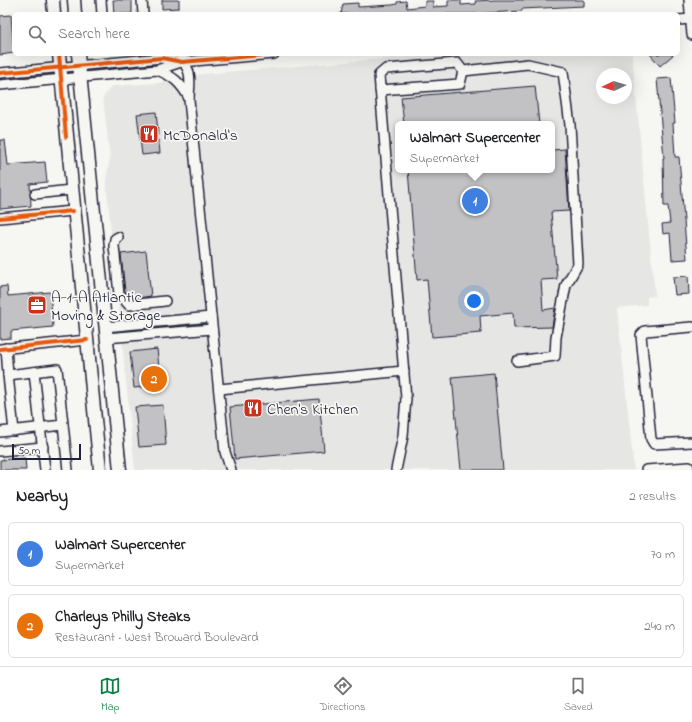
<!DOCTYPE html>
<html lang="en">
<head>
<meta charset="utf-8">
<style>
	:root { --surface:#fff; --page:#f6f6f6; --text:#202124; --muted:#757577; --line:#e0e0e0; --accent:#0b8043 }
	body { margin:0; font-family:"Indie Flower",sans-serif; background:var(--page); color:var(--text) }
	.compass { position:absolute; left:596px; top:68px; width:36px; height:36px; border-radius:50%; background:var(--surface); box-shadow:0 4px 16px #0002; rotate:266deg }
	.scale { position:absolute; left:12px; bottom:10px; width:69px; box-sizing:border-box; padding-left:4px; border:2px solid #22223b; border-top:0; font-size:11px; line-height:14px; white-space:nowrap; color:#22223b; -webkit-text-stroke:3px #f6f6f2; paint-order:stroke }
	.you { position:absolute; left:474px; top:301px; width:14px; height:14px; margin:-10px; border:3px solid #fff; border-radius:50%; background:#1a73e8; box-shadow:0 0 0 6px #1a73e833 }
	.badge { display:grid; place-items:center; width:26px; height:26px; border-radius:50%; background:var(--accent); color:#fff; font-size:13px; font-weight:700 }
	.pin { position:absolute; translate:-50% -50%; border:2px solid #fff; box-shadow:0 1px 4px #0006 }
	.popup { position:absolute; left:395px; top:121px; width:160px; height:52px; box-sizing:border-box; display:grid; place-content:center; border-radius:6px; background:var(--surface); filter:drop-shadow(0 1px 3px #0005); font-size:13px; white-space:nowrap; color:var(--muted) }
	.popup b { font-size:15px; color:var(--text) }
	.popup::after { content:''; position:absolute; left:50%; top:100%; margin-left:-8px; border:8px solid transparent; border-top-color:var(--surface) }
	.list { margin:0; padding:0; list-style:none }
	h2 { display:flex; justify-content:space-between; align-items:center; height:52px; margin:0; padding:0 16px; font-size:17px }
	h2 small { font-size:13px; font-weight:400; color:var(--muted) }
	.list li { display:grid; grid-template-columns:26px 1fr auto; gap:12px; align-items:center; box-sizing:border-box; height:64px; margin:0 8px 8px; padding:0 8px; border:1px solid var(--line); border-radius:6px }
	.list b { display:block; font-size:15px; white-space:nowrap }
	.list p { margin:0; font-size:13px; white-space:nowrap; color:var(--muted) }
	.list em { font-size:13px; font-style:normal; color:var(--muted) }
	.icon { flex:none; width:22px; height:22px; fill:none; stroke:currentColor; stroke-width:2; stroke-linecap:round; stroke-linejoin:round }
	.map { position:relative; flex:none; width:692px; height:470px; overflow:hidden }
	.search { position:absolute; background:var(--surface); box-shadow:0 4px 16px #0002; left:12px; right:12px; top:12px; height:44px; display:flex; align-items:center; gap:10px; box-sizing:border-box; padding:0 14px; border-radius:6px; color:var(--muted); font-size:15px }
	.sheet { height:196px; background:var(--surface) }
	nav { display:flex; justify-content:space-around; align-items:center; box-sizing:border-box; height:56px; border-top:1px solid var(--line); background:var(--surface); font-size:11px; color:var(--muted) }
	nav a { display:grid; justify-items:center; gap:2px }
	nav .on { color:var(--accent) }
	.map>svg:first-child { display:block }
	.built { fill:#e6e6e4; fill-rule:evenodd }
	.building { fill:#c2c2c4; stroke:#22223b }
	.lines { fill:none; stroke-linecap:round; stroke-linejoin:round }
	.minor-casing { stroke:#22223b; stroke-width:12 }
	.major-casing { stroke:#22223b; stroke-width:15 }
	.minor { stroke:#f6f6f2; stroke-width:9 }
	.major { stroke:#f6f6f2; stroke-width:12 }
	.cycleway-casing { stroke:#f6f6f2; stroke-width:6 }
	.cycleway { stroke:#e8590c; stroke-width:4 }
	.labels { text-anchor:middle; stroke-width:3.5; stroke-linejoin:round; paint-order:stroke }
	.poi-label { font-size:16px; fill:#22223b; stroke:#f6f6f2; text-anchor:start }
</style>
</head>
<body>
<div class="map">
<svg width="692" height="470" viewBox="0 0 692 470">
	<rect width="100%" height="100%" fill="#f6f6f2"/>
	<filter id="ink" filterUnits="userSpaceOnUse"><feTurbulence type="fractalNoise" baseFrequency=".025" numOctaves="2"/><feDisplacementMap in="SourceGraphic" scale="8" xChannelSelector="R" yChannelSelector="G"/><feConvolveMatrix kernelMatrix="1 2 1 2 8 2 1 2 1" color-interpolation-filters="sRGB"/></filter>
	<g filter="url(#ink)">
		<path class="built" d="M 443,54 L 632,54 L 655,296 L 647,297 L 647,305 L 617,308 L 634,470 L 135,470 L 106,181 L 110,158 L 103,98 L 111,86 L 158,83 L 202,74 ZM 602,74 L 626,74 L 626,98 L 602,98 ZM 398,124 L 552,124 L 552,170 L 398,170 Z"/>
		<g class="building">
			<path d="M 113,0 L 132,0 L 132,14 L 114,14 Z"/>
			<path d="M 162,0 L 179,0 L 179,8 L 162,9 Z"/>
			<path d="M 448,0 L 461,0 L 461,5 L 476,4 L 475,1 L 495,0 L 584,0 L 584,6 L 522,9 L 522,11 L 471,14 L 341,14 L 343,4 L 358,3 L 358,7 L 392,5 L 397,4 L 397,2 L 406,1 L 407,8 L 425,6 L 425,1 L 433,1 L 433,7 L 448,6 Z"/>
			<path d="M 11,15 L 14,53 L 0,55 L 0,16 Z"/>
			<path d="M 650,54 L 674,54 L 660,66 Z"/>
			<path d="M 671,78 L 675,123 L 673,123 L 675,157 L 679,157 L 687,259 L 672,260 L 670,233 L 663,234 L 662,224 L 670,223 L 668,206 L 664,206 L 663,158 L 664,158 L 657,79 Z"/>
			<path d="M 535,86 L 539,124 L 404,124 L 401,97 Z"/>
			<path d="M 156,112 L 160,153 L 142,155 L 137,114 Z"/>
			<path d="M 0,140 L 5,140 L 8,165 L 45,162 L 47,182 L 30,184 L 31,206 L 0,209 Z"/>
			<path d="M 565,149 L 569,211 L 551,212 L 557,279 L 541,280 L 543,310 L 555,308 L 552,327 L 514,328 L 513,313 L 480,316 L 481,333 L 432,337 L 427,279 L 417,280 L 408,170 L 552,170 L 552,150 Z"/>
			<path d="M 146,251 L 151,296 L 131,299 L 125,291 L 121,254 Z"/>
			<path d="M 688,276 L 689,294 L 675,295 L 673,277 Z"/>
			<path d="M 7,286 L 8,296 L 50,292 L 53,327 L 11,331 L 11,338 L 0,339 L 0,287 Z"/>
			<path d="M 157,349 L 161,385 L 134,388 L 130,352 Z"/>
			<path d="M 494,373 L 503,470 L 461,470 L 452,377 Z"/>
			<path d="M 319,399 L 324,451 L 235,459 L 230,407 Z"/>
			<path d="M 163,405 L 166,445 L 139,447 L 135,407 Z"/>
			<path d="M 25,458 L 26,470 L 0,470 L 0,460 Z"/>
		</g>
		<g class="lines">
			<defs>
				<g id="minor">
					<path d="M 101,0 L 102,14"/>
					<path d="M 142,0 L 143,14"/>
					<path d="M 689,0 L 692,35"/>
					<path d="M 678,20 L 692,19"/>
					<path d="M 182,54 C 182,62 187,65 189,73 C 191,81 189,91 189,100 L 225,452 L 231,470"/>
					<path d="M 157,70 C 173,76 181,83 189,98"/>
					<path d="M 0,73 L 162,58 L 182,62 L 274,54"/>
					<path d="M 0,85 L 157,70 L 181,62"/>
					<path d="M 380,90 L 460,84 L 463,71"/>
					<path d="M 35,194 L 71,190"/>
					<path d="M 0,218 L 73,211"/>
					<path d="M 118,237 L 115,239 L 114,246 L 119,294 L 129,305 L 165,301"/>
					<path d="M 105,327 L 211,317"/>
					<path d="M 692,327 L 645,331 L 641,335 L 651,439 L 654,444 L 692,442"/>
					<path d="M 106,338 L 212,329"/>
					<path d="M 6,348 L 8,375 L 57,369 L 68,470"/>
					<path d="M 0,349 L 87,340"/>
					<path d="M 34,372 L 45,470"/>
					<path d="M 8,375 L 14,431"/>
					<path d="M 219,389 L 404,371"/>
					<path d="M 0,432 L 63,425"/>
					<path d="M 0,451 L 43,447"/>
					<path d="M 396,470 L 403,436 L 406,398 L 379,75 L 386,69 L 457,63 L 463,71 L 528,64 L 563,72 L 570,125 L 578,264 L 566,285 L 556,337 L 555,356 L 517,361"/>
					<path d="M 646,470 L 689,467 L 689,470"/>
				</g>
				<g id="major">
					<path d="M 53,0 L 54,14"/>
					<path d="M 74,0 L 75,14"/>
					<path d="M 59,54 L 100,470"/>
					<path d="M 78,54 L 120,470"/>
				</g>
			</defs>
			<use href="#minor" class="minor-casing"/>
			<use href="#major" class="major-casing"/>
			<use href="#minor" class="minor"/>
			<use href="#major" class="major"/>
			<defs>
				<g id="cycleway">
					<path d="M 59,54 L 66,137"/>
					<path d="M 0,73 L 162,58 L 182,62 L 274,54"/>
					<path d="M 0,218 L 73,211"/>
					<path d="M 0,349 L 87,340"/>
				</g>
			</defs>
			<use href="#cycleway" class="cycleway-casing"/>
			<use href="#cycleway" class="cycleway"/>
		</g>
	</g>
	<defs>
		<symbol id="restaurant-square" viewBox="-11 -11 22 22"><rect x="-9" y="-9" width="18" height="18" rx="4" fill="#c8321e" stroke="#f6f6f2"/><path d="M-5-6h1v4h1v-4h1v4h1v-4h1v5L-1.5 .5V6h-2V.5L-5-1ZM5-6V6H3V1.5H1.5Q1.5-4 5-6Z" fill="#fff"/></symbol>
		<symbol id="office-square" viewBox="-11 -11 22 22"><rect x="-9" y="-9" width="18" height="18" rx="4" fill="#c8321e" stroke="#f6f6f2"/><path d="M-6-3h4V-5.5h4V-3h4V5H-6ZM-1-4.5V-3h2v-1.5ZM-6 0V1H6V0Z" fill="#fff"/></symbol>
	</defs>
	<g fill-rule="evenodd">
		<use href="#restaurant-square" x="138" y="123" width="22" height="22"/>
		<use href="#office-square" x="26" y="294" width="22" height="22"/>
		<use href="#restaurant-square" x="242" y="397" width="22" height="22"/>
	</g>
	<g class="labels">
		<g class="poi-label">
			<text x="163" y="140">McDonald's</text>
			<text x="51" y="302">A-1-A Atlantic<tspan x="51" dy="18">Moving &amp; Storage</tspan></text>
			<text x="267" y="414">Chen's Kitchen</text>
		</g>
	</g>
</svg>
<svg class="compass" viewBox="-18 -18 36 36"><path d="M0-13l5 13h-10z" fill="#e53935"/><path d="M0 13l5-13h-10z" fill="#757577"/></svg>
<div class="scale">50 m</div>
<div class="you"></div>
<div class="pin badge" style="left:475px;top:201px;background:#3f7fe0">1</div>
<div class="popup"><b>Walmart Supercenter</b>Supermarket</div>
<div class="pin badge" style="left:154px;top:379px;background:#e8710a">2</div>
<div class="search"><svg class="icon" aria-label="search" viewBox="0 0 24 24"><circle cx="10" cy="10" r="6"/><path d="M15 15l6 6"/></svg>Search here</div>
</div>
<section class="sheet">
<h2>Nearby<small>2 results</small></h2>
<ul class="list">
<li><span class="badge" style="background:#3f7fe0">1</span><div><b>Walmart Supercenter</b><p>Supermarket</p></div><em>70 m</em></li>
<li><span class="badge" style="background:#e8710a">2</span><div><b>Charleys Philly Steaks</b><p>Restaurant · West Broward Boulevard</p></div><em>240 m</em></li>
</ul>
</section>
<nav>
<a class="on"><svg class="icon" aria-label="map" viewBox="0 0 24 24"><path d="M3 6l6-2 6 2 6-2v14l-6 2-6-2-6 2zM9 4v14M15 6v14"/></svg>Map</a>
<a><svg class="icon" aria-label="directions" viewBox="0 0 24 24"><path d="M12 3l9 9-9 9-9-9zM9 14v-3h6M13 9l2 2-2 2"/></svg>Directions</a>
<a><svg class="icon" aria-label="saved" viewBox="0 0 24 24"><path d="M7 4h10v16l-5-4-5 4z"/></svg>Saved</a>
</nav>
</body>
</html>
